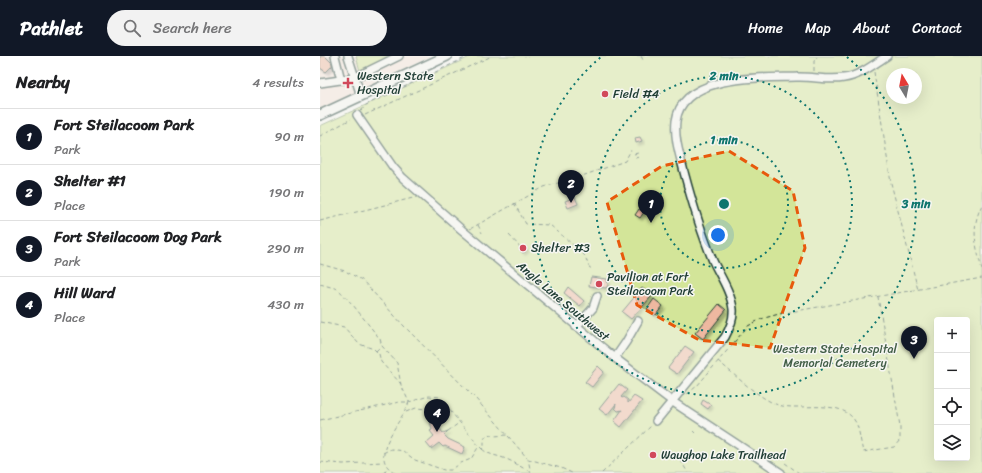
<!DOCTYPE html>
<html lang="en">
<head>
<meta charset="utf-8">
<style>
	:root { --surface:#fff; --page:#f2f2f2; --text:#202124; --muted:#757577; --line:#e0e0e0; --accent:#111827 }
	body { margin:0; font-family:Sriracha,sans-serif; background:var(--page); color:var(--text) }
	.controls { position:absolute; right:12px; bottom:12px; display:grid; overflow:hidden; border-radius:4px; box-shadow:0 4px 16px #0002 }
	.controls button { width:36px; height:36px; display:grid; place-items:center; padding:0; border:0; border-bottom:1px solid var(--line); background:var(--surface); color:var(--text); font:20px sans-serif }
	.compass { position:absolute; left:566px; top:12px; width:36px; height:36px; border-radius:50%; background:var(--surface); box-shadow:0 4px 16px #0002; rotate:350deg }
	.you { position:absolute; left:398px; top:179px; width:14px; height:14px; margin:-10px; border:3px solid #fff; border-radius:50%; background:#1a73e8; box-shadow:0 0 0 6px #1a73e833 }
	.badge { display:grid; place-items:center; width:26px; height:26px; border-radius:50%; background:var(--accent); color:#fff; font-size:13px; font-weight:700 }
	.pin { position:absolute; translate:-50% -33px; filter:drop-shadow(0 1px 2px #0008) }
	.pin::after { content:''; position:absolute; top:21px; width:14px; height:12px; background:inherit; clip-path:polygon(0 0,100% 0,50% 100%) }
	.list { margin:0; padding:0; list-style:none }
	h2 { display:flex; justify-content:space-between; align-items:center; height:52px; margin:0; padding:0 16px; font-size:17px }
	h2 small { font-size:13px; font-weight:400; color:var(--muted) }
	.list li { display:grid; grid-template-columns:26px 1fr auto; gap:12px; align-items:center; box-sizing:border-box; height:56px; padding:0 16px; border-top:1px solid var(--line) }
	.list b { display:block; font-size:15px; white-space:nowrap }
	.list p { margin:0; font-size:13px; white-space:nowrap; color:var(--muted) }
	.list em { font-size:13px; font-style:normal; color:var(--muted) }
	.icon { flex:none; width:22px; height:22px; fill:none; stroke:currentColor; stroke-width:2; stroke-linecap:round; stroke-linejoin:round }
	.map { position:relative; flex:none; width:662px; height:417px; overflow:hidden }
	header { display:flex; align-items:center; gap:24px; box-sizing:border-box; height:56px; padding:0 20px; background:var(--accent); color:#fff }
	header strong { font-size:19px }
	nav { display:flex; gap:22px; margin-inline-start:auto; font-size:14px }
	.search { width:280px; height:36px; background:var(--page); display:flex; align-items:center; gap:10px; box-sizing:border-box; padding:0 14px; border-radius:22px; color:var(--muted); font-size:15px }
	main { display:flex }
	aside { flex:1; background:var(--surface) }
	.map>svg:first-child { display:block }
	.built { fill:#f4e3d9 }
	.green { fill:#d3e599; stroke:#799166; fill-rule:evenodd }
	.building { fill:#eeb8a0; stroke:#1f3d34; filter:url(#shadow) }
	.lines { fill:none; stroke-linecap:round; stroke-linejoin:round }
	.minor-casing { stroke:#1f3d34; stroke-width:10 }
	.major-casing { stroke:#1f3d34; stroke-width:12 }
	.path { stroke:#1f3d34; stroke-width:1; stroke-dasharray:4 3; stroke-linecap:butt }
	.minor { stroke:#f6f6f2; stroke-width:7 }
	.major { stroke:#f6f6f2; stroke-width:9 }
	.marked { fill:none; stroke:#e8590c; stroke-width:3; stroke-dasharray:8 5; stroke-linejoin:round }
	.ring { fill:none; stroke:#0f766e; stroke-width:2; stroke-dasharray:2 4 }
	.poi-dot { fill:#d1495b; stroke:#f6f6f2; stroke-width:1.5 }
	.labels { text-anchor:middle; stroke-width:3; stroke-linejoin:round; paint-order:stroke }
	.poi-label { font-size:12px; fill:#1f3d34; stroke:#f6f6f2; text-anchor:start }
	.street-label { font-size:12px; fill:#1f3d34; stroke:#f6f6f2 }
	.park-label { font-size:12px; fill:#435f48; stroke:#f6f6f2 }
	.centre { fill:#0f766e; stroke:#f6f6f2; stroke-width:2 }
	.ring-label { font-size:12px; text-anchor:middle; font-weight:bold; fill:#0f766e; stroke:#f6f6f2; stroke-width:3; stroke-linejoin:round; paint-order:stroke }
</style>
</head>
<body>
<header>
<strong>Pathlet</strong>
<div class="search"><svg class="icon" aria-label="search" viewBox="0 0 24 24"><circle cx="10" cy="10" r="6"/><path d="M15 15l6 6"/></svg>Search here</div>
<nav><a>Home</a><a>Map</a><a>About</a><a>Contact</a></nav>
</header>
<main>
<aside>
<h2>Nearby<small>4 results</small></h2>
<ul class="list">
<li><span class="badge">1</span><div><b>Fort Steilacoom Park</b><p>Park</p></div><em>90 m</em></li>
<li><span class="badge">2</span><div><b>Shelter #1</b><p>Place</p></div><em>190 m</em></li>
<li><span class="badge">3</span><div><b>Fort Steilacoom Dog Park</b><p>Park</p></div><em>290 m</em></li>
<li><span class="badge">4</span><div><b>Hill Ward</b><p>Place</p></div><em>430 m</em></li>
</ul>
</aside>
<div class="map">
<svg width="662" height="417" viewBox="0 0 662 417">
	<defs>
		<filter id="shadow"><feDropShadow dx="2.5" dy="2.5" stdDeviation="1" flood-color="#0004"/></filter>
	</defs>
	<rect width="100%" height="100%" fill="#f6f6f2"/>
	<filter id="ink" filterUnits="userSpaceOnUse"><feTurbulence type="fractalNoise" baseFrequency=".025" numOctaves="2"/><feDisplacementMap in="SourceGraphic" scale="8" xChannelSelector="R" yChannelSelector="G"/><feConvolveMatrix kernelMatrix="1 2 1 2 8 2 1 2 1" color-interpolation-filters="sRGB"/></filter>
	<g filter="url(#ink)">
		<path class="built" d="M 0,0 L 112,0 L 0,53 Z"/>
		<g class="green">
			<path d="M 36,0 L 72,0 L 40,15 Z"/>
			<path d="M 152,0 L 662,0 L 662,417 L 0,417 L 0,70 ZM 572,18 L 596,18 L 596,42 L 572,42 ZM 617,264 L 647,264 L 647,402 L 617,402 Z"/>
		</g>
		<g class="building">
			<path d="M 0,0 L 5,0 L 12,7 L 12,10 L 6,16 L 0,12 Z"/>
			<path d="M 320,81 L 322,85 L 316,87 L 315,82 Z"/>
			<path d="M 255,141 L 258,148 L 248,152 L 245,145 Z"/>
			<path d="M 319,153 L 324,156 L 320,162 L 315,159 Z"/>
			<path d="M 203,190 L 207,193 L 203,197 L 199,193 Z"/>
			<path d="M 271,221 L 287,223 L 288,229 L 286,232 L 269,230 Z"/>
			<path d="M 248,231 L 264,245 L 260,250 L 244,237 Z"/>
			<path d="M 322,232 L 332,240 L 311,263 L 302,256 Z"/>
			<path d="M 334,243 L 343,250 L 335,260 L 327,253 Z"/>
			<path d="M 399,248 L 406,254 L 383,283 L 375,277 Z"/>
			<path d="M 365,290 L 374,296 L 357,318 L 348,312 Z"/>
			<path d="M 278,310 L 284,316 L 272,331 L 265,326 Z"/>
			<path d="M 299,328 L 307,334 L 301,341 L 302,342 L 304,341 L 308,344 L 308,347 L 314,340 L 322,345 L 301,371 L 294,365 L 302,354 L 298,355 L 295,352 L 296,348 L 287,359 L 279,353 Z"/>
			<path d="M 383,344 L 391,349 L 388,353 L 381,348 Z"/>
			<path d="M 116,354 L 119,372 L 123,377 L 128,375 L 124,379 L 128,383 L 145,391 L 142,398 L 125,390 L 123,391 L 119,387 L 111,393 L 106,387 L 114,380 L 110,375 L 112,374 L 108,355 Z"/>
		</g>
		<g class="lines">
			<defs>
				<g id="minor">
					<path d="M 15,0 L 21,24"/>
					<path d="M 28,0 L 41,40"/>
					<path d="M 0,27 L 34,22 L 79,0"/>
					<path d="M 37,59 L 73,111 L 83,122 L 142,174 L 295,302 L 353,346 L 461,417"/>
					<path d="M 256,271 L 273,252 L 277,240"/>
					<path d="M 295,302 L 306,286 L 318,265"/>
					<path d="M 336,365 L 405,281 C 410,272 414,263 413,253 C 411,236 400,220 393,205 C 381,176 372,146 364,116 C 360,99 354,83 356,65 C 362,18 440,22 476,21 C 492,20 508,25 524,22 C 540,20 554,8 567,0"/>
				</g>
				<path id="major" d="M 0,59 L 127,0"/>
			</defs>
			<use href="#minor" class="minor-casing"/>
			<use href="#major" class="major-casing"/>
			<g class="path">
				<path d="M 321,0 L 324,6"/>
				<path d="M 494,15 L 494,5 L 497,1"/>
				<path d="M 554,16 L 571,127 L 598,234"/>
				<path d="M 41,55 L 46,49 L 149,0"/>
				<path d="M 45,59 L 172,0"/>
				<path d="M 0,80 L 31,63"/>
				<path d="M 314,98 L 318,97"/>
				<path d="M 315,102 L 319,101"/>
				<path d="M 194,147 L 206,168 L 230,169 L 259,194 L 265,200 L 269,211 L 272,213"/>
				<path d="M 662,149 C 650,172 656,190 662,214"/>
				<path d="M 0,165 L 97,141"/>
				<path d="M 158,169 L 162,177"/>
				<path d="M 150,173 L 224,131 L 259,121 L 305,105 L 311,94"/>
				<path d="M 189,179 L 201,192"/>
				<path d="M 0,208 L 25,215 L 42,224 L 84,270 L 156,343 L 208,403 L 211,417"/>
				<path d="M 0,228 L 18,233 L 33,249 L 60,283 L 62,290 L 77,307 L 81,329 L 89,346 L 109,340 L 119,341 L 159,390 L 151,403 L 141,407 L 131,414 L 124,414 L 95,404 L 83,395 L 71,393 L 63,397"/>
				<path d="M 0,266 L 24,271 L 39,288 L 54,293 L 59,298 L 61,306 L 81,328"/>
				<path d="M 56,295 L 61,290"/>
				<path d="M 398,305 C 414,318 438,342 458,349 C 480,356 525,340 537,369 C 540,378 541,388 543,396 L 574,391 L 580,384 L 580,370 L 558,241"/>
				<path d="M 367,338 L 377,330 L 428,270 L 441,263 L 459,258 L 662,222"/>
				<path d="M 86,356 L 96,352 L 107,353 L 110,364"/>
				<path d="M 0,364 L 79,346 L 89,346 C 82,367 45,402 76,417"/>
				<path d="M 128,375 L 139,367"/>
				<path d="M 373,375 L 377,379"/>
				<path d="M 160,391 L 162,393 L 164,391 L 164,383 L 168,378 L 174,380 L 187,379"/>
				<path d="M 162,393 C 170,400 177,399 186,403 C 195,406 201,412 210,415"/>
				<path d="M 357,398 L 368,417"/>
				<path d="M 208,403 L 241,412 L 252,417"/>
				<path d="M 0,406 L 23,408 L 63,406"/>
				<path d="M 465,407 L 479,417"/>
				<path d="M 64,417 L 67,412"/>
				<path d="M 282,417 L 331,370"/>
			</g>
			<use href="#minor" class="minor"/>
			<use href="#major" class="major"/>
		</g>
	</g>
	<path d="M0 0H662V417H0ZM 409,95 L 473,135 L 485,192 L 450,292 L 379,284 L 317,249 L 287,146 L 342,110 Z" fill="#f6f6f2" fill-opacity=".55" fill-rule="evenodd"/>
	<path class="marked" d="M 409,95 L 473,135 L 485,192 L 450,292 L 379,284 L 317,249 L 287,146 L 342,110 Z"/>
	<g class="ring">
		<circle cx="404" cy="148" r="64"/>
		<circle cx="404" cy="148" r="128"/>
		<path d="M527 1A192 192 0 1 1 281 1"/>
	</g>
	<g class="poi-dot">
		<path d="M26 21h4v4h4v4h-4v4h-4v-4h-4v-4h4z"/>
		<circle cx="285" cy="38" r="4"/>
		<circle cx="203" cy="192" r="4"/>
		<circle cx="279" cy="228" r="4"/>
		<circle cx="333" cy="399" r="4"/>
	</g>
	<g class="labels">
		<g class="poi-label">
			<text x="37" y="24">Western State<tspan x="37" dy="14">Hospital</tspan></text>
			<text x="293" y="42">Field #4</text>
			<text x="211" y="196">Shelter #3</text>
			<text x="287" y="225">Pavilion at Fort<tspan x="287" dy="14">Steilacoom Park</tspan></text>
			<text x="341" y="403">Waughop Lake Trailhead</text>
		</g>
		<g class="street-label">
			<text transform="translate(243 245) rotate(40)" y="4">Angle Lane Southwest</text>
		</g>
		<g class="park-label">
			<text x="515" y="297">Western State Hospital<tspan x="515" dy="14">Memorial Cemetery</tspan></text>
		</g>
	</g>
	<circle cx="404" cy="148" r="6" class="centre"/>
	<g class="ring-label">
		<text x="404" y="24">2 min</text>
		<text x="404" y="88">1 min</text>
		<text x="596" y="152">3 min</text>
	</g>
</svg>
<div class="controls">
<button>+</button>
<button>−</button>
<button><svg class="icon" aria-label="locate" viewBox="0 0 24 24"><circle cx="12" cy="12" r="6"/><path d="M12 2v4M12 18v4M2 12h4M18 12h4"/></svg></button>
<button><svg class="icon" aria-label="layers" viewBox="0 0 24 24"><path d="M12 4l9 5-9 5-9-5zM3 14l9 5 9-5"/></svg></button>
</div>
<svg class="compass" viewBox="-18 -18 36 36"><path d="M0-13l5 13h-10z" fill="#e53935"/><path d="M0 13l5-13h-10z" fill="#757577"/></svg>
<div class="you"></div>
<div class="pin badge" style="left:331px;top:167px">1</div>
<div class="pin badge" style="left:251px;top:147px">2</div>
<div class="pin badge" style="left:594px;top:303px">3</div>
<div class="pin badge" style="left:117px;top:376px">4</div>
</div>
</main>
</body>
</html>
